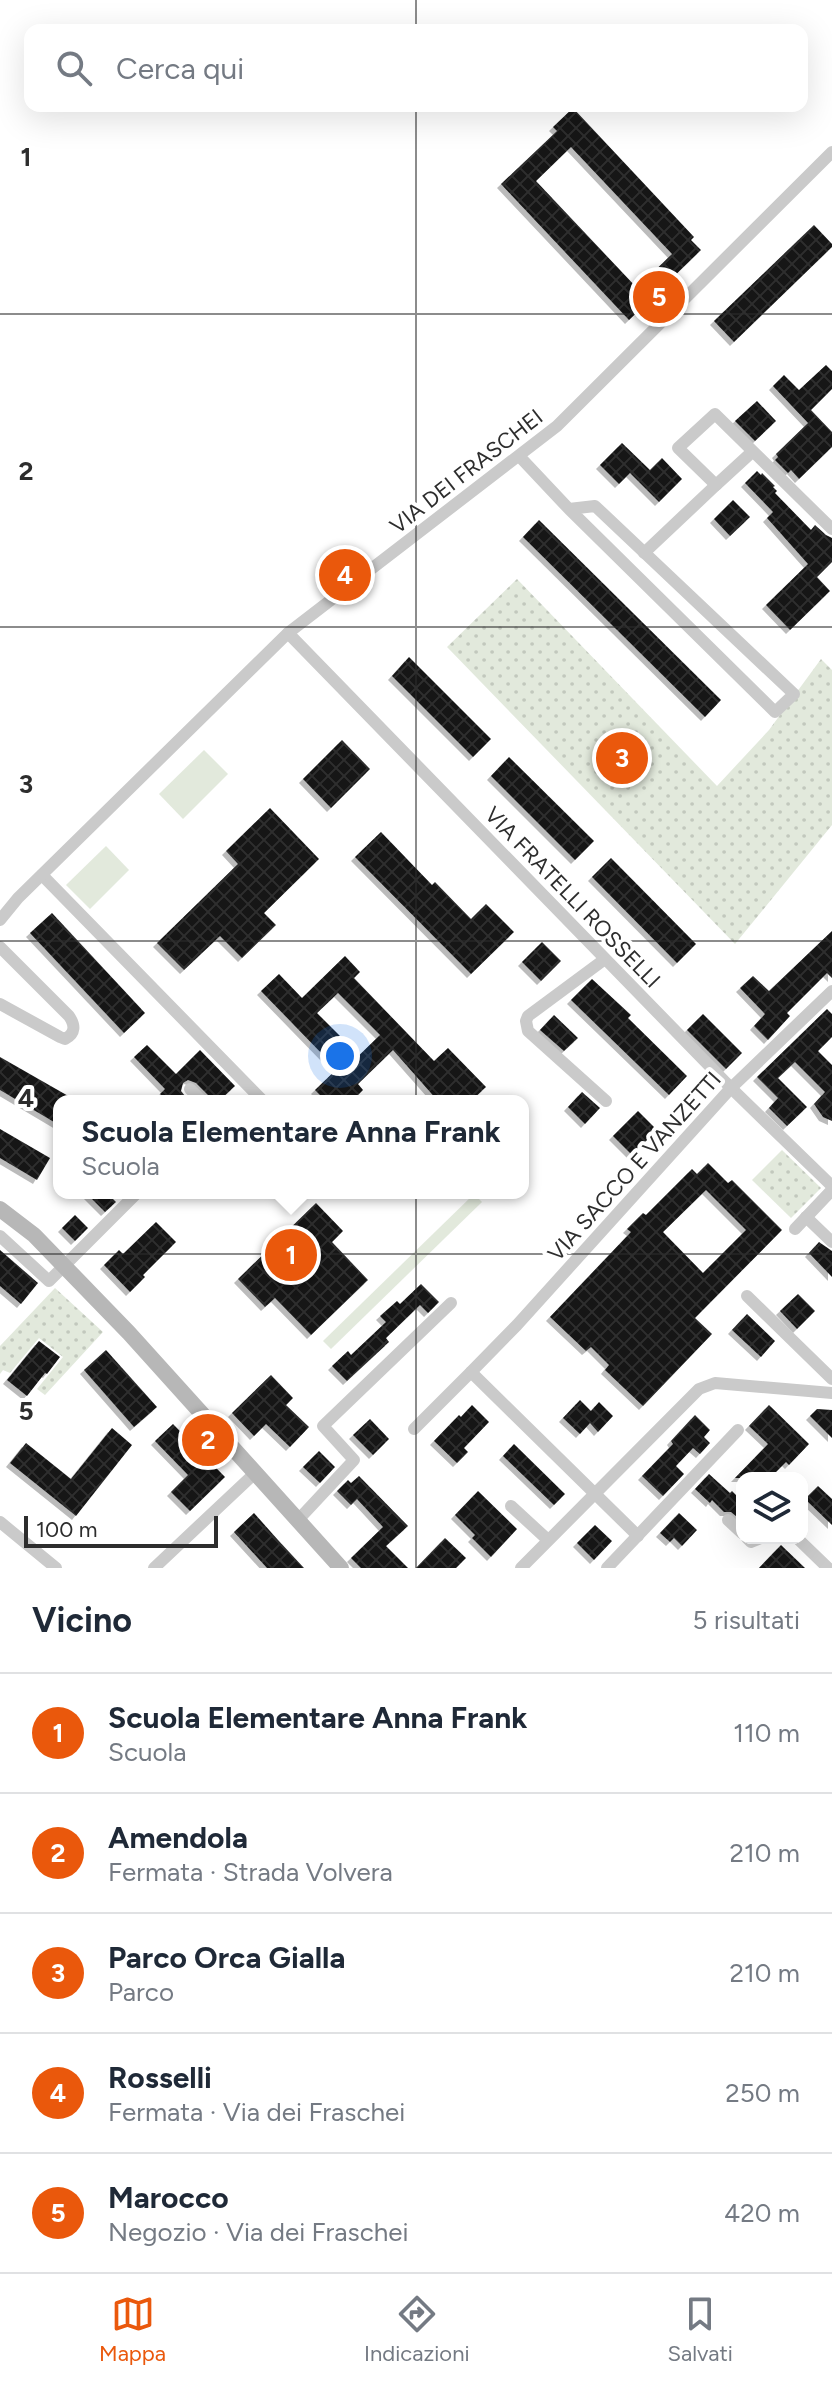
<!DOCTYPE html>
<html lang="it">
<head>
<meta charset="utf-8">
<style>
	:root { --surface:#fff; --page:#f2f2f3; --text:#1f2937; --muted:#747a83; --line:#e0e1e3; --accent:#ea580c }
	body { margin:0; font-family:Figtree,sans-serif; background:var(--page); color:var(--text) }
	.controls { position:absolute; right:24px; bottom:24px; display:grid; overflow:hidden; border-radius:16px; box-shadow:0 8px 32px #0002 }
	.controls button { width:72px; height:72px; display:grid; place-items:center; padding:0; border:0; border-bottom:2px solid var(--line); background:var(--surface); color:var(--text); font:40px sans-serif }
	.scale { position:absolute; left:24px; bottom:20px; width:194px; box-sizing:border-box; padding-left:8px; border:4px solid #2d2d2d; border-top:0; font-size:22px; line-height:28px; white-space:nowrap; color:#2d2d2d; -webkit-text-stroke:6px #fff; paint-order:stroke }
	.you { position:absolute; left:340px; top:1056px; width:28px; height:28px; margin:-20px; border:6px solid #fff; border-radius:50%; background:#1a73e8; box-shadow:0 0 0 12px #1a73e833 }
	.badge { display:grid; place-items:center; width:52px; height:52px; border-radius:50%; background:var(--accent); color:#fff; font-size:26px; font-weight:700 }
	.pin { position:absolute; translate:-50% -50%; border:4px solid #fff; box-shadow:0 2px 8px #0006 }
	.popup { position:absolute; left:53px; top:1095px; width:476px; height:104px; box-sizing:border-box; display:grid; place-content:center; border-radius:16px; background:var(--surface); filter:drop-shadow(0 2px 6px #0005); font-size:26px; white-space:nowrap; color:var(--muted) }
	.popup b { font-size:30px; color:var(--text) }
	.popup::after { content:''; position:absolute; left:50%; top:100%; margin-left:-16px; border:16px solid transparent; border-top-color:var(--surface) }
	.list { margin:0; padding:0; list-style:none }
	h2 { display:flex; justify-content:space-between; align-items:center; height:104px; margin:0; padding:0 32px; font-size:34px }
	h2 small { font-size:26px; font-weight:400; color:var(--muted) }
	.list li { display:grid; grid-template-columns:52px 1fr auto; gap:24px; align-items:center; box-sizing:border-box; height:120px; padding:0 32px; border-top:2px solid var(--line) }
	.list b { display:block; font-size:30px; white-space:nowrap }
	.list p { margin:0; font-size:26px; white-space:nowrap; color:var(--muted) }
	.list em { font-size:26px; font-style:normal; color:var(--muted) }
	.icon { flex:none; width:44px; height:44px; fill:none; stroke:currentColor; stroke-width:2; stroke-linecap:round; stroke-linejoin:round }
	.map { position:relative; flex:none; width:832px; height:1568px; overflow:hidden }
	.search { position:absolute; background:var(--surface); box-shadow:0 8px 32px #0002; left:24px; right:24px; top:24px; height:88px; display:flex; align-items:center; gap:20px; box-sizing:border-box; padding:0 28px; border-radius:16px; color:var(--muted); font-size:30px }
	.sheet { height:704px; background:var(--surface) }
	nav { display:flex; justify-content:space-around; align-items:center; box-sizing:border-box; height:112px; border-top:2px solid var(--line); background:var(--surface); font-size:22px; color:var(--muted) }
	nav a { display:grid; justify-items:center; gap:4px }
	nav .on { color:var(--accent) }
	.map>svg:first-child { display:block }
	.park { fill:url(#park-dots) }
	.pitch { fill:#e2e9dc }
	.building { fill:url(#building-cross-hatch); fill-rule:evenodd; filter:url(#shadow) }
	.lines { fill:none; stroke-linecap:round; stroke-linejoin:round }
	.street { stroke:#cacaca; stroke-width:12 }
	.secondary { stroke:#b7b7b7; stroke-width:16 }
	.grid { fill:none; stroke:#2d2d2d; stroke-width:2; stroke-opacity:0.55 }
	.labels { text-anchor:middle; stroke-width:8; stroke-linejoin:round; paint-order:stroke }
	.street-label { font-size:22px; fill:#2d2d2d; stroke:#fff }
	.grid-label { font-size:26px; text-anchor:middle; font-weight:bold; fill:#2d2d2d; stroke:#fff; stroke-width:8; stroke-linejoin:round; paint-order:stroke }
</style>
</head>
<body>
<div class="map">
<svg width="832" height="1568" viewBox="0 0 832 1568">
	<defs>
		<pattern id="park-dots" width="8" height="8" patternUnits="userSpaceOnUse" patternTransform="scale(2)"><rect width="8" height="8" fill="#e2e9dc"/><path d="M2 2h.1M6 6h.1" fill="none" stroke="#c2c8bd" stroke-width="1.8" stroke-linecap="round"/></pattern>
		<pattern id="building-cross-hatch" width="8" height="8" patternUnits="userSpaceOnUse" patternTransform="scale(2)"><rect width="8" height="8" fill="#141414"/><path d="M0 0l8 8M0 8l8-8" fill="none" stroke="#2e2e2e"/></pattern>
		<filter id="shadow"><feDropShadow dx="-4" dy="4" stdDeviation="0" flood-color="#0004"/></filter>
	</defs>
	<rect width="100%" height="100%" fill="#fff"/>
	<g class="park">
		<path d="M 517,579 L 717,786 L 769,730 L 821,659 L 832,670 L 832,825 L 735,944 L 447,647 Z"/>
		<path d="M 782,1150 L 821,1188 L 791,1218 L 752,1180 Z"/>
		<path d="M 55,1288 L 103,1332 L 45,1395 L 37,1389 L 63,1357 L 39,1338 L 10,1373 L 3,1370 L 0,1374 L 0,1346 Z"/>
	</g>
	<g class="pitch">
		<path d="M 204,750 L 228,774 L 183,819 L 159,794 Z"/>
		<path d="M 106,846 L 129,870 L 90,909 L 66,885 Z"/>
		<path d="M 474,1194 L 482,1202 L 331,1349 L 323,1341 Z"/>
	</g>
	<g class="building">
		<path d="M 573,108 L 694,237 L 691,240 L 701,250 L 629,320 L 501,184 L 557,131 L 553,127 ZM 571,147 L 672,254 L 637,288 L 536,181 Z"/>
		<path d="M 814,225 L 832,244 L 832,247 L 734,342 L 714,321 Z"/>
		<path d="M 826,365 L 832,371 L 832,389 L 811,410 L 832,432 L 832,447 L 799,479 L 791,470 L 788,473 L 775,460 L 778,457 L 776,454 L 808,423 L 773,386 L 784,375 L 799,390 Z"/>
		<path d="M 757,401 L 776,421 L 755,441 L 735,421 Z"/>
		<path d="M 622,443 L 650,470 L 662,458 L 682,479 L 659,502 L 630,473 L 619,484 L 600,465 Z"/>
		<path d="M 757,471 L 761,475 L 762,473 L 775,486 L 773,487 L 777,491 L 775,493 L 811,530 L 815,525 L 826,535 L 832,538 L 832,562 L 817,577 L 830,591 L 790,630 L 766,605 L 808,564 L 767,518 L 773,512 L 745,483 Z"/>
		<path d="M 733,500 L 750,517 L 730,536 L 714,519 Z"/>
		<path d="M 539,520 L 721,700 L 705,717 L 523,537 Z"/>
		<path d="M 409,657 L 491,739 L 473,757 L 392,676 Z"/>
		<path d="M 342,740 L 370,769 L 331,808 L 303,779 Z"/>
		<path d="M 509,757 L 594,841 L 575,860 L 491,776 Z"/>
		<path d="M 270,808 L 319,859 L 264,913 L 276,925 L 242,958 L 220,936 L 184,970 L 157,943 L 238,864 L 226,851 Z"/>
		<path d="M 381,832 L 432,885 L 435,882 L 471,919 L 486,904 L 514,932 L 471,974 L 355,857 Z"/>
		<path d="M 611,858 L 696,944 L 677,963 L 592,877 Z"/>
		<path d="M 52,913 L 145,1013 L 124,1033 L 30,933 Z"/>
		<path d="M 832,931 L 832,978 L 827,973 L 787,1013 L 790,1016 L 768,1040 L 754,1026 L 765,1014 L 740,988 L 753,976 L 769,991 Z"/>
		<path d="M 542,942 L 561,961 L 541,981 L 522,962 Z"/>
		<path d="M 345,956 L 360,972 L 354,978 L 434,1061 L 448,1048 L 486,1087 L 471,1101 L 438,1101 L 393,1050 L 358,1084 L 363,1090 L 352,1101 L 326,1101 L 315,1090 L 340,1066 L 344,1070 L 380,1035 L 338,993 L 317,1013 L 345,1041 L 327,1059 L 261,991 L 279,974 L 302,998 Z"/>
		<path d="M 592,979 L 631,1015 L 628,1018 L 687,1076 L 669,1095 L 571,1000 Z"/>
		<path d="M 827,1009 L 832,1014 L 832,1037 L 818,1051 L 832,1065 L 832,1121 L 823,1117 L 814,1104 L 825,1092 L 795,1062 L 778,1078 L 807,1107 L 787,1126 L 769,1108 L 778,1098 L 757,1077 Z"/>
		<path d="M 703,1014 L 742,1053 L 726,1069 L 687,1030 Z"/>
		<path d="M 554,1015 L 578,1038 L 564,1051 L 540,1030 Z"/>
		<path d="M 147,1045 L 176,1074 L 200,1050 L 235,1086 L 219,1101 L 211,1101 L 208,1095 L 196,1083 L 188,1080 L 183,1083 L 181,1091 L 189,1101 L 168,1101 L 160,1094 L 165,1089 L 134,1057 Z"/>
		<path d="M 0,1057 L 77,1101 L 59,1101 L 59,1125 L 0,1090 Z"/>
		<path d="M 582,1092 L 600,1108 L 585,1124 L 568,1107 Z"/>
		<path d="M 638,1111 L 657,1130 L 632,1155 L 613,1136 Z"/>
		<path d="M 0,1129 L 50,1158 L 37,1180 L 0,1158 Z"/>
		<path d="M 708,1163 L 728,1183 L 732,1180 L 782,1230 L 695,1318 L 712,1334 L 643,1406 L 605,1370 L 609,1365 L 591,1347 L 586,1351 L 550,1317 L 631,1232 L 627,1229 L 643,1213 L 646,1215 L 692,1169 L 697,1174 ZM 706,1190 L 746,1230 L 703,1273 L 663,1232 Z"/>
		<path d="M 86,1193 L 118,1193 L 113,1199 L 116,1202 L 105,1212 Z"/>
		<path d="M 316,1203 L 343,1231 L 332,1242 L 368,1280 L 311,1335 L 275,1298 L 265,1307 L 238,1279 Z"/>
		<path d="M 75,1215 L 88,1228 L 75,1241 L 62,1228 Z"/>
		<path d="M 156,1222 L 176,1242 L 143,1275 L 145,1277 L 130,1292 L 104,1265 L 119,1250 L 123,1254 Z"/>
		<path d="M 819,1242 L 832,1251 L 832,1277 L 809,1253 Z"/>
		<path d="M 0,1250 L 38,1283 L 21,1304 L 0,1286 Z"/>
		<path d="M 421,1284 L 439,1302 L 428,1313 L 420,1305 L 386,1338 L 389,1342 L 347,1381 L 332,1366 L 348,1351 L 351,1355 L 386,1322 L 380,1316 L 397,1301 L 400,1304 Z"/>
		<path d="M 798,1294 L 815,1311 L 797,1329 L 780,1311 Z"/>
		<path d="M 747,1314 L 775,1341 L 761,1357 L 732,1330 Z"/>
		<path d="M 39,1341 L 60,1357 L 47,1374 L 45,1373 L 27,1396 L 7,1380 Z"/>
		<path d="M 106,1350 L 157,1407 L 134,1427 L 84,1370 Z"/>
		<path d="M 271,1375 L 293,1398 L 286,1405 L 309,1427 L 290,1447 L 266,1424 L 254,1436 L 232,1413 Z"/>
		<path d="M 580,1400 L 591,1411 L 599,1402 L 613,1416 L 598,1432 L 590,1423 L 580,1434 L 563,1418 Z"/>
		<path d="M 472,1405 L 489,1422 L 464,1448 L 468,1452 L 457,1463 L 434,1441 L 459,1415 L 461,1417 Z"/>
		<path d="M 769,1405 L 809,1444 L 789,1465 L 786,1462 L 770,1478 L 735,1478 L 768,1444 L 749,1426 Z"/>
		<path d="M 817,1409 L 832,1410 L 832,1438 L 810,1416 Z"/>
		<path d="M 695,1415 L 710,1430 L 704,1437 L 710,1443 L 700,1454 L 693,1448 L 676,1466 L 684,1474 L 663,1496 L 642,1476 L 673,1444 L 671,1441 Z"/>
		<path d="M 370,1419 L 389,1439 L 373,1455 L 353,1435 Z"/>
		<path d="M 173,1424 L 225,1477 L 190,1511 L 171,1492 L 188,1475 L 155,1441 Z"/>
		<path d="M 112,1428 L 132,1445 L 76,1516 L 10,1463 L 26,1443 L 71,1479 Z"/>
		<path d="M 514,1444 L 565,1494 L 554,1505 L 503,1456 Z"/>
		<path d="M 319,1451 L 335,1467 L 320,1483 L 303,1467 Z"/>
		<path d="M 709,1474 L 730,1493 L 732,1491 L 742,1501 L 742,1521 L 731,1512 L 724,1512 L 712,1500 L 710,1503 L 695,1489 Z"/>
		<path d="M 359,1476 L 408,1526 L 386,1546 L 408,1568 L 361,1568 L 351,1558 L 383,1527 L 357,1499 L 351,1505 L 337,1491 L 348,1480 L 351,1483 Z"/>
		<path d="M 818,1486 L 832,1499 L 832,1525 L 805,1499 Z"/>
		<path d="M 478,1491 L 517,1529 L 491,1557 L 472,1538 L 475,1535 L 455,1515 Z"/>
		<path d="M 254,1513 L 278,1540 L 304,1568 L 267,1568 L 234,1532 Z"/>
		<path d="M 679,1513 L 697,1530 L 682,1546 L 674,1538 L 670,1542 L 660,1533 Z"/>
		<path d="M 595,1525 L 612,1541 L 594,1560 L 577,1543 Z"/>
		<path d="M 445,1538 L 466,1558 L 456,1568 L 416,1568 Z"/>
		<path d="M 781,1545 L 805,1568 L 759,1568 Z"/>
	</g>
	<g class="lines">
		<g class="street">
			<path d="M 752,452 L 716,485 L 678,448 L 715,414 L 832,529"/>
			<path d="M 520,457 L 569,509 L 775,712 L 794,694 L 595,506 L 569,509"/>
			<path d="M 644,553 L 716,485"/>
			<path d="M 288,633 L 731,1088 L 832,1186"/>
			<path d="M 42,875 L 263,1101"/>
			<path d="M 0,920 L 18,898 L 288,633 L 557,426 L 832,152"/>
			<path d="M 0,947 L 69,1016 C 75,1025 76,1033 65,1039 L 60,1037 L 0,1004"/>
			<path d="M 605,959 L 528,1016 L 526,1021 L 528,1031 L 606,1101"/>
			<path d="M 190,1089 L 202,1101"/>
			<path d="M 806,1217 L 832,1242"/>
			<path d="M 795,1229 L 832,1190"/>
			<path d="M 0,1236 L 49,1281 L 137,1193"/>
			<path d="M 747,1296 L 832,1379"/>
			<path d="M 414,1429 L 471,1372"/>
			<path d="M 511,1506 L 548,1540"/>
			<path d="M 299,1519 L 354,1460 L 323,1426 L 451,1303"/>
			<path d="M 728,1520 L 742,1533"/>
			<path d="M 0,1522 L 56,1568"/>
			<path d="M 638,1536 L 471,1372 L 517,1325 L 731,1088 L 832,991"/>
			<path d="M 747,1538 L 751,1542 L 761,1538"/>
			<path d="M 797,1538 L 828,1568"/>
			<path d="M 154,1568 L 255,1473"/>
			<path d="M 521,1568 L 699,1389 L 715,1383 L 832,1393"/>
			<path d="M 607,1568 L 738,1430"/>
		</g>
		<path class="secondary" d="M 0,1209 L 34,1235 L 129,1333 L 341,1568"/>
	</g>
	<path class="grid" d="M 416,0 L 416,30M 416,106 L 416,1568M 0,314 L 832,314M 0,627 L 832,627M 0,941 L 832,941M 0,1254 L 832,1254"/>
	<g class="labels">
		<g class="street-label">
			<text transform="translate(466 471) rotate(-38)" y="8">VIA DEI FRASCHEI</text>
			<text transform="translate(573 897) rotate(46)" y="8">VIA FRATELLI ROSSELLI</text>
			<text transform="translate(634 1166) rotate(-48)" y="8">VIA SACCO E VANZETTI</text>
		</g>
	</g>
	<g class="grid-label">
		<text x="26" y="166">1</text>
		<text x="26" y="480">2</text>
		<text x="26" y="793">3</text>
		<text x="26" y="1107">4</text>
		<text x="26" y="1420">5</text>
	</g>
</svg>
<div class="controls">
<button><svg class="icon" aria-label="layers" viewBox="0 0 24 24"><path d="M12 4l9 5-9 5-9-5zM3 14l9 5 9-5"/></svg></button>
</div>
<div class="scale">100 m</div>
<div class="you"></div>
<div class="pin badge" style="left:291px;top:1255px">1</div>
<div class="popup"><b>Scuola Elementare Anna Frank</b>Scuola</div>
<div class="pin badge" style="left:208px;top:1440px">2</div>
<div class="pin badge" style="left:622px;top:758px">3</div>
<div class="pin badge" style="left:345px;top:575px">4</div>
<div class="pin badge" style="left:659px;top:297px">5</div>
<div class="search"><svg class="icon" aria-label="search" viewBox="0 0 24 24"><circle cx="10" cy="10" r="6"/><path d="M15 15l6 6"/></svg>Cerca qui</div>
</div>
<section class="sheet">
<h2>Vicino<small>5 risultati</small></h2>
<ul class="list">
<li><span class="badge">1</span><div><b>Scuola Elementare Anna Frank</b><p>Scuola</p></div><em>110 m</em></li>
<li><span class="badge">2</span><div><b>Amendola</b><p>Fermata · Strada Volvera</p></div><em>210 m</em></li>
<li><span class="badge">3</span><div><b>Parco Orca Gialla</b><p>Parco</p></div><em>210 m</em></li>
<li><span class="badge">4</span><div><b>Rosselli</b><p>Fermata · Via dei Fraschei</p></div><em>250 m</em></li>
<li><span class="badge">5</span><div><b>Marocco</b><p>Negozio · Via dei Fraschei</p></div><em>420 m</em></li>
</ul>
</section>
<nav>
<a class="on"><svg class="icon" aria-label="map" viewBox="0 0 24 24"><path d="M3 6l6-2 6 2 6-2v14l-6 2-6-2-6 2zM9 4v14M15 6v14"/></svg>Mappa</a>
<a><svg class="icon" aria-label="directions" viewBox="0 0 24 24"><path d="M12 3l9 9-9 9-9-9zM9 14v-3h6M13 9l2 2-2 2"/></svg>Indicazioni</a>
<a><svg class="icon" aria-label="saved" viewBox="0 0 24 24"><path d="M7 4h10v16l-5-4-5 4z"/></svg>Salvati</a>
</nav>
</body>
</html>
